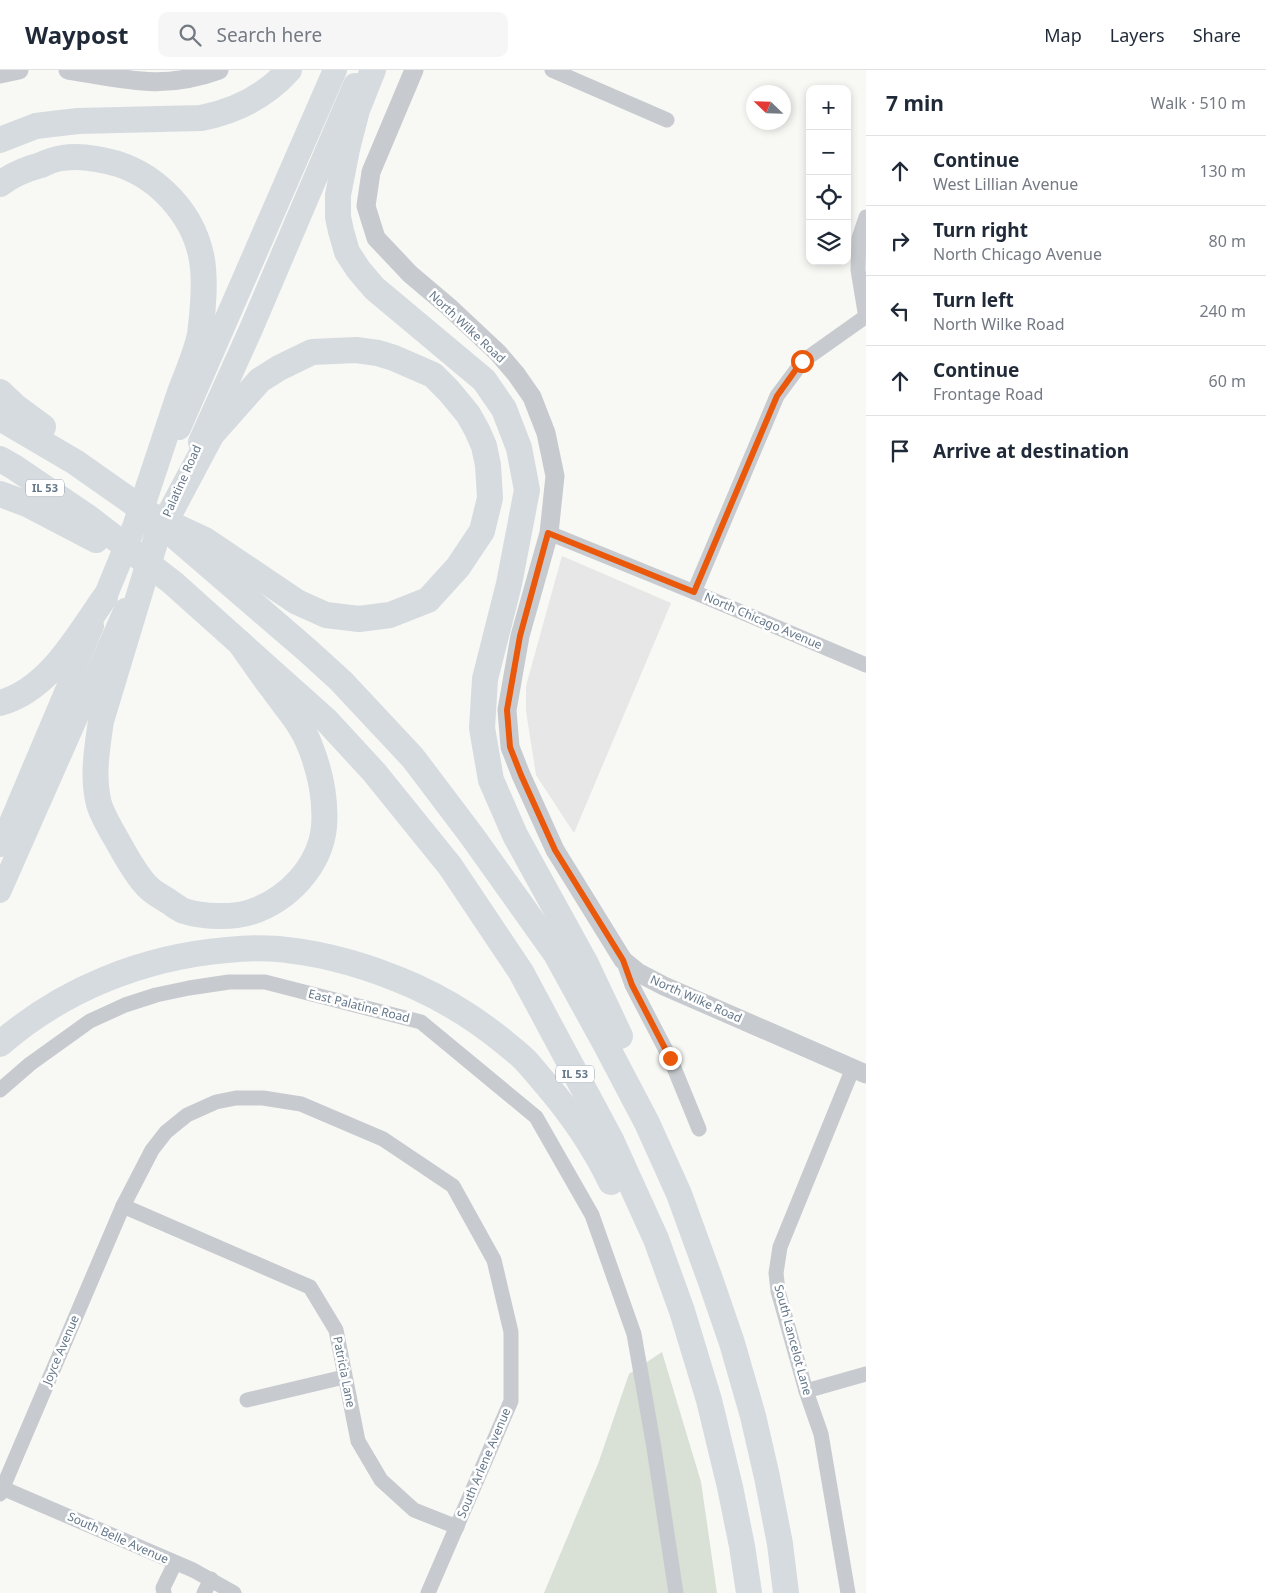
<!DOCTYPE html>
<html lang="en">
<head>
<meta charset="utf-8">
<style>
	:root { --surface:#fff; --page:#f6f6f7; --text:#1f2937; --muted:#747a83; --line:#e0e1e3 }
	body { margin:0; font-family:"Noto Sans",sans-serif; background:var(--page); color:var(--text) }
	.controls { position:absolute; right:15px; top:15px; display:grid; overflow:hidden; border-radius:10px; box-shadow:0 2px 8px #0003 }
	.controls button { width:45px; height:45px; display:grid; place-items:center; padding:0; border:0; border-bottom:1px solid var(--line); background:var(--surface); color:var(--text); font:25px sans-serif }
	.compass { position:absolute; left:746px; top:15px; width:45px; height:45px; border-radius:50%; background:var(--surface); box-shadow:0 2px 8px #0003; rotate:293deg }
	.stop { position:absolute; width:15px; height:15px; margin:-11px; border:4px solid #ea580c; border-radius:50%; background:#fff }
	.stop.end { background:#ea580c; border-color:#fff; box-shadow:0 1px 5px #0008 }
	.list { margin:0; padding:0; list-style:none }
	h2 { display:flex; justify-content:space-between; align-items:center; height:65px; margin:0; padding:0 20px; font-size:21px }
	h2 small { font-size:16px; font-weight:400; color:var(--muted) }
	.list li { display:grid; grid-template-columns:32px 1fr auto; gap:15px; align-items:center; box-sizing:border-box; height:70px; padding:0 20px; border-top:1px solid var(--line) }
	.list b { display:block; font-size:19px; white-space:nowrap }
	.list p { margin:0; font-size:16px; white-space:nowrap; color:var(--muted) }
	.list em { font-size:16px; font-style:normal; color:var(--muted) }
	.icon { flex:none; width:28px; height:28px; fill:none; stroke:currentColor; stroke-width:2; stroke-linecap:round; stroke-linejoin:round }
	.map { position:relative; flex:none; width:866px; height:1523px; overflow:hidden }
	header { display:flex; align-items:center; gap:30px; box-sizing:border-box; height:70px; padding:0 25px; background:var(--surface); border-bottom:1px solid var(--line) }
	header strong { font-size:24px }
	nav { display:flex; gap:28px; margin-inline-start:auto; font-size:18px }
	.search { width:350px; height:45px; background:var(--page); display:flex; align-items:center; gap:12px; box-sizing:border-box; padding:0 18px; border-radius:10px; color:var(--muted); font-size:19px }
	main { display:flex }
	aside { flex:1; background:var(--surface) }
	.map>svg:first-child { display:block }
	.built { fill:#e6e7e6 }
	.green { fill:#d9e0d5 }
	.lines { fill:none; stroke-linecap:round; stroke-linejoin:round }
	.minor { stroke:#c7cbcf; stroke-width:15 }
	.tertiary { stroke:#c7cbcf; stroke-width:19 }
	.primary { stroke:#d6dbdf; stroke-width:22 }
	.trunk { stroke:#d6dbdf; stroke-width:24 }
	.motorway { stroke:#d6dbdf; stroke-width:26 }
	.route { stroke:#ea580c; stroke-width:6 }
	.labels { text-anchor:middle; stroke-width:5; stroke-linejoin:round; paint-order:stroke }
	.shield { fill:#fff; stroke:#92a0ac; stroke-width:1 }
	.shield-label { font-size:11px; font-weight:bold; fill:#647789 }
	.street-label { font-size:12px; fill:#647789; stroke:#fff }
</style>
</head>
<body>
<header>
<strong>Waypost</strong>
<div class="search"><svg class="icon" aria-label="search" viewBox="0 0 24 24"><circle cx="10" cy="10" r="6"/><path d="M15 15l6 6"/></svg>Search here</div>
<nav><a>Map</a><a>Layers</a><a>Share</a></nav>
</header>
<main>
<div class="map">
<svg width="866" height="1523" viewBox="0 0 866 1523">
	<rect width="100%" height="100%" fill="#f8f8f5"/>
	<path class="built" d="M 562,486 L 671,533 L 574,763 L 536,705 L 526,641 L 526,616 Z"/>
	<path class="green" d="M 662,1282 L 701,1412 L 717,1523 L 544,1523 L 598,1394 L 629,1304 Z"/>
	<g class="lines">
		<g class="minor">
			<path d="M 552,0 L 667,50"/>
			<path d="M 866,147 L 859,168 L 858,200 L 866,248"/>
			<path d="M 549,463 L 694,522 L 866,595"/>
			<path d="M 694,522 L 777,326 L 803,291 L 865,247"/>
			<path d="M 623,890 L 632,915 L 670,988 L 699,1059"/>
			<path d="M 0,1020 L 30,994 L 90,951 L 125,935 L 156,925 L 189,918 L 229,912 L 265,912 L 421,952 L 536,1047 L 592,1145 L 634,1264 L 654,1378 L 676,1523"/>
			<path d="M 123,1136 L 310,1217 L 336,1260 L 358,1371 L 381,1410 L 414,1440 L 457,1457"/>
			<path d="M 806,1321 L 866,1304"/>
			<path d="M 247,1330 L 344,1307"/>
			<path d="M 0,1417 L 193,1500 L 234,1523"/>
			<path d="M 0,1424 L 123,1136 L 152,1080 L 166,1062 L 187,1045 L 216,1032 L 236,1028 L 263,1028 L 301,1034 L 383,1069 L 453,1116 L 494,1190 L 511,1262 L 511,1331 L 428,1523"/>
			<path d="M 164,1523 L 163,1518 L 175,1493"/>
			<path d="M 204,1523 L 211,1509"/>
			<path d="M 848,1523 L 821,1364 L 806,1321 L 778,1221 L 776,1203 L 780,1177 L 853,998"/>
		</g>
		<g class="tertiary">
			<path d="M 68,0 C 125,9 162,21 219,0"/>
			<path d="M 414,0 L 371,102 L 366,136 L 376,168 L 410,204 L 449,237 L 498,283 L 516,304 L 532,327 L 546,363 L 555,406 L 549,463 L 520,566 L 507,640 L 510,677 L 521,705 L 555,780 L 623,890 L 639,903 L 664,916 L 866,1004"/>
			<path d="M 0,4 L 19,0"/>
		</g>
		<g class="primary">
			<path d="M 0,776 L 93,556"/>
			<path d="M 0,822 L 125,539"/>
		</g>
		<g class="trunk">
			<path d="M 179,358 L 335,0"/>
			<path d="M 200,372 L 251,259 L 355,15"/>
			<path d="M 105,527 L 133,459"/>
		</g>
		<g class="motorway">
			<path d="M 373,0 L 357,40 L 347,79 L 338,125 L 338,147 L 341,161 L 347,182 L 358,199 L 374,218 L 484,310 L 504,339 L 519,378 L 527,420 L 509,514 L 485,609 L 482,658 L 491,710 L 515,765 L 586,894 L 620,966"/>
			<path d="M 0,70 L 36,56 L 52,54 L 78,51 L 201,48 C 236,41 266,26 289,0"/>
			<path d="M 0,114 C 12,105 26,99 41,95 C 47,92 55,89 62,88 C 80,85 101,89 118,94 C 158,107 192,143 201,185 C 206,206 203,243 200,264 C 197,282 185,308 179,325 C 165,368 150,411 136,454"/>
			<path d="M 0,322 L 16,337 L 43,357"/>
			<path d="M 0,348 L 75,392 L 149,444 L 307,580 L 341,611 L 413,688 L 472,766 L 556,884 L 606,975 L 647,1053 L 679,1124 L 710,1209 L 732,1273 L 753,1346 L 767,1407 L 780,1474 L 786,1523"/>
			<path d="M 0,389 L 14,397 L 89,448 L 173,513 L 327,651 L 374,702 L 450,796 L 521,902 L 611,1070 L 656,1169 L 682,1241 L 709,1330 L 730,1417 L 742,1476 L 749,1523"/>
			<path d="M 0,424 L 27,434 L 96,470"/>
			<path d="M 149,444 L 205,470 L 297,532 L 326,545 L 359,549 L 390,545 L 428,530 L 458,497 L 482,461 L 490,428 L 488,395 L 484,376 L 477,360 L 468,344 L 449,321 L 433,305 L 394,288 L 378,283 L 356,280 L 312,282 L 279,298 L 260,310 L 212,364 L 156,469 L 101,651 C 97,678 92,707 99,734 C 104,750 115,766 123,781 C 130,793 139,809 149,818 C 155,824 164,828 171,833 C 175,836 179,839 184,841 C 202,847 233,848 251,842 C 288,830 320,796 324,757 C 326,730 320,701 310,676 C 302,654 286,638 273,619 C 261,604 251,588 240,573"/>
			<path d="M 0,633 C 49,620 78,565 105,527"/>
			<path d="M 0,974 C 63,919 144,887 227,880 C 247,878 267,877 287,880 C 332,885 373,898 414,916 C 447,931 476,949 504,972 C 510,977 518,983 524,989 C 531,996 537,1004 544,1012 C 571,1043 593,1075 611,1112"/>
		</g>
	</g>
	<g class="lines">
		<path class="route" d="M 670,988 L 632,915 L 623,890 L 555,780 L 521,705 L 510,677 L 507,640 L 520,566 L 548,463 L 694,522 L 777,326 L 802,291"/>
	</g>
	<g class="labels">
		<g class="shield">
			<rect x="26" y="409.5" width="38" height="17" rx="4"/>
			<rect x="556" y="995.5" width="38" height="17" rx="4"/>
		</g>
		<g class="shield-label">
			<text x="45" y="422">IL 53</text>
			<text x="575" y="1008">IL 53</text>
		</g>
		<g class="street-label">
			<text transform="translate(467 257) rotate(43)" y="4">North Wilke Road</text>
			<text transform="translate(182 411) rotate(-66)" y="4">Palatine Road</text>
			<text transform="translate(763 551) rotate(23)" y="4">North Chicago Avenue</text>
			<text transform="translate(696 929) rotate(24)" y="4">North Wilke Road</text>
			<text transform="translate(359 936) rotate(14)" y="4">East Palatine Road</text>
			<text transform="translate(793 1270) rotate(75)" y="4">South Lancelot Lane</text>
			<text transform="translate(61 1280) rotate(-67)" y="4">Joyce Avenue</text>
			<text transform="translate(344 1302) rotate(79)" y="4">Patricia Lane</text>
			<text transform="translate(484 1393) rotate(-67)" y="4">South Arlene Avenue</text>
			<text transform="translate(118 1468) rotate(24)" y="4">South Belle Avenue</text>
		</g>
	</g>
</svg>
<div class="controls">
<button>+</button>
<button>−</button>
<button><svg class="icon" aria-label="locate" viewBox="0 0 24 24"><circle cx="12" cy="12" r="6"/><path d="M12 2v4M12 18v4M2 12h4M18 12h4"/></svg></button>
<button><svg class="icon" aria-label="layers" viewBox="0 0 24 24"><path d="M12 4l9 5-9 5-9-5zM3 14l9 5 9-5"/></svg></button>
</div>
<svg class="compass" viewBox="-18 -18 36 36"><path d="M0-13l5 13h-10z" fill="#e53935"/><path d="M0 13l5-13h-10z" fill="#747a83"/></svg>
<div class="stop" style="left:802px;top:291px"></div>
<div class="stop end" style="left:670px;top:988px"></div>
</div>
<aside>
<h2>7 min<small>Walk · 510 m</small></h2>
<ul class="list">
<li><svg class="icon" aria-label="ahead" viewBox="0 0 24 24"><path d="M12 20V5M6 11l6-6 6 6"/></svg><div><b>Continue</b><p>West Lillian Avenue</p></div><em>130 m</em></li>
<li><svg class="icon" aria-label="right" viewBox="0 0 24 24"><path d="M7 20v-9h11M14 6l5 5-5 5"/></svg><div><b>Turn right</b><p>North Chicago Avenue</p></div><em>80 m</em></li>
<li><svg class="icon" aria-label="left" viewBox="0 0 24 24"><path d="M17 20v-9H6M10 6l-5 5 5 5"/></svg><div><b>Turn left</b><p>North Wilke Road</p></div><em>240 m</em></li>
<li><svg class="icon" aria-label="ahead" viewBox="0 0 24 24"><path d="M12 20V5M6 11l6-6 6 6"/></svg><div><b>Continue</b><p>Frontage Road</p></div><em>60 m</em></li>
<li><svg class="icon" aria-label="arrive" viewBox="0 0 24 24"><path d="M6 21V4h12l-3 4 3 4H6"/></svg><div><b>Arrive at destination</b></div></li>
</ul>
</aside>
</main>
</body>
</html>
